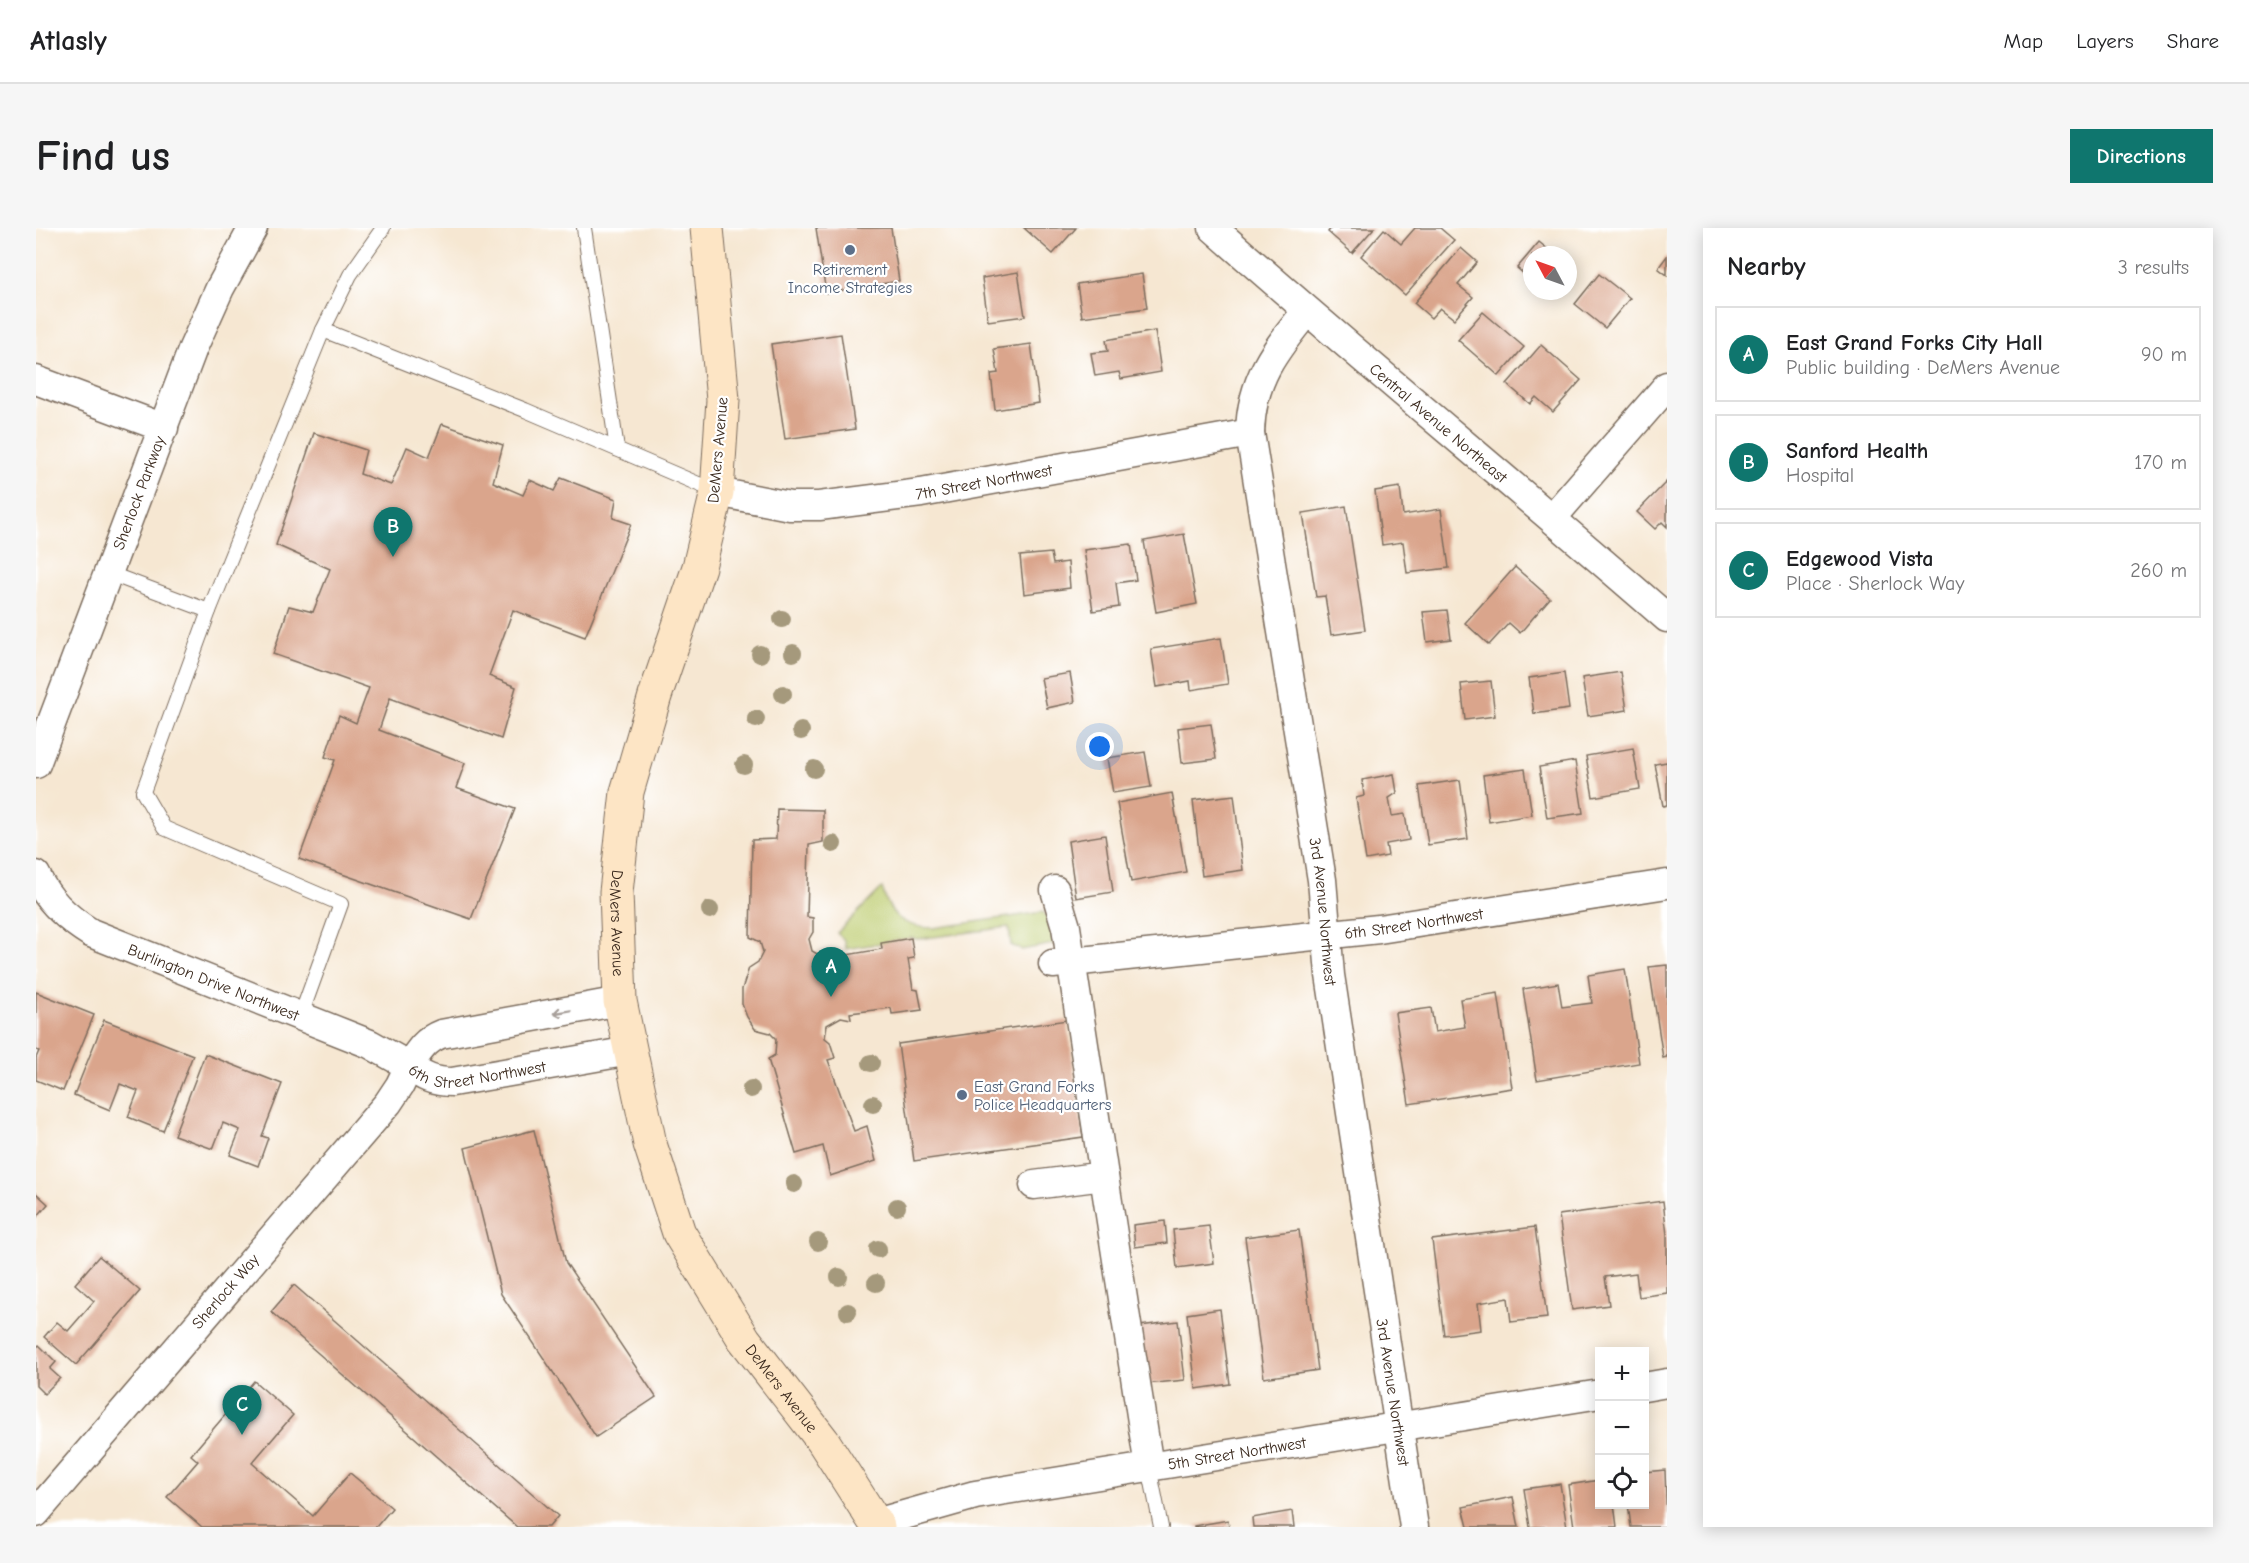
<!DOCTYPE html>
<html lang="en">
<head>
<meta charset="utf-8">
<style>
	:root { --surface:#fff; --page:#f6f6f6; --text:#202124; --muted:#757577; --line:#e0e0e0; --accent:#0f766e }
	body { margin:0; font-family:"Comic Neue",sans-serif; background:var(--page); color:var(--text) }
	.controls { position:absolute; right:18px; bottom:18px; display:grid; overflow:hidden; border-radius:0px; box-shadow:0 3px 15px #0003 }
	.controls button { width:54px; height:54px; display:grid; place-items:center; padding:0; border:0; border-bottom:2px solid var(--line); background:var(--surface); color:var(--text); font:30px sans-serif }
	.compass { position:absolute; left:1487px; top:18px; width:54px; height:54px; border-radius:50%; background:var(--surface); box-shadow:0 3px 15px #0003; rotate:311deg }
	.you { position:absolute; left:1064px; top:519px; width:21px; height:21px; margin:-15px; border:4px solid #fff; border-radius:50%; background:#1a73e8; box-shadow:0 0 0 9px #1a73e833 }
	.badge { display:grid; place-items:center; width:39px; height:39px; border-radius:50%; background:var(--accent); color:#fff; font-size:20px; font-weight:700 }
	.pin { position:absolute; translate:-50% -50px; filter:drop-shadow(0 2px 3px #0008) }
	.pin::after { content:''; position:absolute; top:32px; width:21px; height:18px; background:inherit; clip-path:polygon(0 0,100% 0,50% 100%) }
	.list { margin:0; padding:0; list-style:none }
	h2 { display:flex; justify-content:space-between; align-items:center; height:78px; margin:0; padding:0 24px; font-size:26px }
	h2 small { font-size:20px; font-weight:400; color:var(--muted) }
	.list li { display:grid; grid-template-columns:39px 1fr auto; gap:18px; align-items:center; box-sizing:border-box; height:96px; margin:0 12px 12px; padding:0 12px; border:2px solid var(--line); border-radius:0px }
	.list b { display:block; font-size:22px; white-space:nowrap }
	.list p { margin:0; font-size:20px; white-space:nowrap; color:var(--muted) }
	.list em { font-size:20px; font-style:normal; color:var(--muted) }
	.icon { flex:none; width:33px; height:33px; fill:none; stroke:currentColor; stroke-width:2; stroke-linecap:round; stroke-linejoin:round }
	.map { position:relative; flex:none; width:1631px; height:1299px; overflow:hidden; border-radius:0px }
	header { display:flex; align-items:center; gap:36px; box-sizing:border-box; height:84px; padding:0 30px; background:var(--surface); border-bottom:2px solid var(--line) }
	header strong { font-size:28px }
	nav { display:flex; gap:33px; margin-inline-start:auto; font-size:21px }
	.intro { display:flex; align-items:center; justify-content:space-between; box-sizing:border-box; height:144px; padding:0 36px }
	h1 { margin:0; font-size:42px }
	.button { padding:15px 27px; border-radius:0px; background:var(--accent); color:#fff; font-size:21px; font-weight:700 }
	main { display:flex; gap:36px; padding:0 36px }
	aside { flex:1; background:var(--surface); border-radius:0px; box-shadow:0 3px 15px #0003 }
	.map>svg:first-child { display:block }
	.green { fill:#bccb6d; stroke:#7c7a46; stroke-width:1.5 }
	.building { fill:#daa58c }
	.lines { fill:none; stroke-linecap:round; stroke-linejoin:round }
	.service-casing { stroke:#7c6c5d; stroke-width:16 }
	.minor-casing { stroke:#7c6c5d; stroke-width:31 }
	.secondary-casing { stroke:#7c6c5d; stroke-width:35 }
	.service { stroke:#fff; stroke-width:14 }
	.minor { stroke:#fff; stroke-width:28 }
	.secondary { stroke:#fde5c5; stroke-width:33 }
	.tree { fill:#a5997c }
	.oneway { stroke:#a79f9a }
	.service-dot { fill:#5c6f8a; stroke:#fff; stroke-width:2 }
	.labels { text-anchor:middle; stroke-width:4.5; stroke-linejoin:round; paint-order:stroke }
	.service-label { font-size:16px; fill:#4e5e75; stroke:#fff }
	.street-label { font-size:16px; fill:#3b2a1e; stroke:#fff }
</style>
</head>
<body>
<header>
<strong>Atlasly</strong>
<nav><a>Map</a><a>Layers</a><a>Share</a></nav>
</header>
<div class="intro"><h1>Find us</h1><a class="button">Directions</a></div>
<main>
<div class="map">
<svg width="1631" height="1299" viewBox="0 0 1631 1299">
	<rect width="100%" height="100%" fill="#fff"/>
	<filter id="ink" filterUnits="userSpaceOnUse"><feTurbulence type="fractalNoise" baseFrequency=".0167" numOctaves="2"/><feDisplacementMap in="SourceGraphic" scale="12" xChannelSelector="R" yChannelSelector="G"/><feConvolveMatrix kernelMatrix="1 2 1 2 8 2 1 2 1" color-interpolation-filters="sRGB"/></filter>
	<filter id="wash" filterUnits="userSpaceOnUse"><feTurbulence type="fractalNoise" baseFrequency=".008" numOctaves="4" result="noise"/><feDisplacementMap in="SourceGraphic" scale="24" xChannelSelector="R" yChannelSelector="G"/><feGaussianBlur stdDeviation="1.35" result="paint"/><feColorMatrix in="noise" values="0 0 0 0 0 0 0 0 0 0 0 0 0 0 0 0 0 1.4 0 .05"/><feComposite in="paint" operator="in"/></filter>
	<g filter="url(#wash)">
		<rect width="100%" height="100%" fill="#f6e7d2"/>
		<path class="green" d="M 846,660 C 853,688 868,700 897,700 L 1007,684 L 1016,697 L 1018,716 L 985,722 L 975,717 L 973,699 L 882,711 L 875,710 L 810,721 L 808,712 L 801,705 Z"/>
		<g id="blocks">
			<g class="building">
				<path d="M 780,0 L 855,0 L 863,53 L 790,65 Z"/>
				<path d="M 988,0 L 1040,0 L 1017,26 Z"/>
				<path d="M 1295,0 L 1338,0 L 1316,25 L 1292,4 Z"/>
				<path d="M 1379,0 L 1404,0 L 1418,12 L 1369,67 L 1325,28 L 1348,1 L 1365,16 Z"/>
				<path d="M 1503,14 L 1519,27 L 1496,27 L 1496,53 L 1481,40 Z"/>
				<path d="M 1425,20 L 1441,34 L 1422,57 L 1437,69 L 1418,91 L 1404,80 L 1395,90 L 1378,75 Z"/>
				<path d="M 1631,28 L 1631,47 L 1622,40 Z"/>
				<path d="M 982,44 L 989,88 L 952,93 L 946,50 Z"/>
				<path d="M 1106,46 L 1111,80 L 1046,89 L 1041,56 Z"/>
				<path d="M 1563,46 L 1594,70 L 1569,100 L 1539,76 Z"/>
				<path d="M 1447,84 L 1488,119 L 1463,148 L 1422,112 Z"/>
				<path d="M 1119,103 L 1125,144 L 1085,151 L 1083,144 L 1059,148 L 1055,125 L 1072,123 L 1070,112 Z"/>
				<path d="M 805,106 L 819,201 L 749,211 L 735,116 Z"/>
				<path d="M 995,116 L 1003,175 L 959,182 L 955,146 L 962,145 L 958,121 Z"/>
				<path d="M 1505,117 L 1545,152 L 1517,184 L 1500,169 L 1494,176 L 1471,156 Z"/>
				<path d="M 406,196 L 467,217 L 457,254 L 487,267 L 494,252 L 518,263 L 525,250 L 580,271 L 577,290 L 595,296 L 549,409 L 477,382 L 453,448 L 480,459 L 465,511 L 354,470 L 343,502 L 429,535 L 420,560 L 479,581 L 435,691 L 263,631 L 299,532 L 289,529 L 303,487 L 320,495 L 333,460 L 237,426 L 253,378 L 277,384 L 294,341 L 240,317 L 278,205 L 330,222 L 324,246 L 355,257 L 371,219 L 393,229 Z"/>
				<path d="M 1631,253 L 1631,299 L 1626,294 L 1619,301 L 1601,284 Z"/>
				<path d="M 1364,259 L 1367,287 L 1405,281 L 1413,340 L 1371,345 L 1367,314 L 1346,317 L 1339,263 Z"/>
				<path d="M 1310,278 L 1329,402 L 1295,407 L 1289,368 L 1280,369 L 1267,285 Z"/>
				<path d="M 1148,306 L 1161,376 L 1120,384 L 1108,313 Z"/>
				<path d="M 1095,316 L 1100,352 L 1080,355 L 1083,379 L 1057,383 L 1048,322 Z"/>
				<path d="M 1015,325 L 1017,336 L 1032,334 L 1034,360 L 988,366 L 984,328 Z"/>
				<path d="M 1479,339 L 1514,370 L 1484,405 L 1473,395 L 1453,417 L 1429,395 Z"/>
				<path d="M 1411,382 L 1415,411 L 1391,414 L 1387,384 Z"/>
				<path d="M 1185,410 L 1192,456 L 1155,462 L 1154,453 L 1121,459 L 1115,421 Z"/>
				<path d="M 1585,444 L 1591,482 L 1552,488 L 1546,450 Z"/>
				<path d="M 1034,445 L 1039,474 L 1011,480 L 1005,450 Z"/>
				<path d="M 1528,445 L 1533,481 L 1498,486 L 1493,450 Z"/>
				<path d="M 1455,453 L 1459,488 L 1429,492 L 1425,456 Z"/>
				<path d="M 1175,496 L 1180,531 L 1146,535 L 1142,500 Z"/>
				<path d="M 1597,520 L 1604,561 L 1557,569 L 1550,528 Z"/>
				<path d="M 1109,524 L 1115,559 L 1077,565 L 1071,530 Z"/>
				<path d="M 1539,533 L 1547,585 L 1511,590 L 1503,539 Z"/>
				<path d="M 1631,534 L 1631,577 L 1627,578 L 1619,536 Z"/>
				<path d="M 1489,541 L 1496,587 L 1453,594 L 1447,547 Z"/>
				<path d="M 1358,546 L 1361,565 L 1353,570 L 1356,588 L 1369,586 L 1373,612 L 1350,616 L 1352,628 L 1330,632 L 1320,570 L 1328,568 L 1326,552 Z"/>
				<path d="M 1424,552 L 1432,611 L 1392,617 L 1383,558 Z"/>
				<path d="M 1136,565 L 1150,644 L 1095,654 L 1081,575 Z"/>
				<path d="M 1198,567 L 1207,642 L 1166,648 L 1157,572 Z"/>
				<path d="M 741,581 L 787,582 L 787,614 L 773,617 L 771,689 L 777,690 L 777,704 L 773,711 L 776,723 L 788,730 L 796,728 L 802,722 L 805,728 L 846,721 L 845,715 L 875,710 L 878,730 L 872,731 L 877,761 L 882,762 L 886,782 L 856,786 L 855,780 L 814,785 L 815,791 L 805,789 L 791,797 L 789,810 L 794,814 L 799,830 L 792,832 L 818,903 L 831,898 L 840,933 L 794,948 L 787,918 L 760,926 L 732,831 L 739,827 L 740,811 L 734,805 L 719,801 L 711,789 L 706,776 L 706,761 L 713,740 L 722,734 L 727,724 L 724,714 L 714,709 L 716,612 L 740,611 Z"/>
				<path d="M 1069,607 L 1077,664 L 1040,670 L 1032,613 Z"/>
				<path d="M 1631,737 L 1631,829 L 1627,830 L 1613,739 Z"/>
				<path d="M 1589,741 L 1603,835 L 1501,852 L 1487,761 L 1522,755 L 1526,779 L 1556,775 L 1552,747 Z"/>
				<path d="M 0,764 L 58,787 L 27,863 L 0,852 L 0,830 L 3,823 L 0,822 Z"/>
				<path d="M 1462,765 L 1476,860 L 1373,876 L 1359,785 L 1395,780 L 1399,804 L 1429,799 L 1424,771 Z"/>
				<path d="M 68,792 L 157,827 L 127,903 L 92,889 L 102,863 L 84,856 L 74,882 L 38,867 Z"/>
				<path d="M 1031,792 L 1047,909 L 878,933 L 862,816 Z"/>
				<path d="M 169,826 L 246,856 L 226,908 L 232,910 L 222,938 L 194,927 L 204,902 L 187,895 L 177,921 L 138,907 Z"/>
				<path d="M 498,902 L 530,1035 L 620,1169 L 560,1209 L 465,1066 L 429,920 Z"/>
				<path d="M 0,965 L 12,976 L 0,990 Z"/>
				<path d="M 1627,973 L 1631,1007 L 1631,1065 L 1603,1069 L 1600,1045 L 1569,1049 L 1573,1077 L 1536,1082 L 1523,987 Z"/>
				<path d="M 1129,993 L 1131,1015 L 1099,1019 L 1097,997 Z"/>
				<path d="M 1173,998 L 1178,1035 L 1141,1040 L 1137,1002 Z"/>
				<path d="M 1499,999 L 1511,1090 L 1475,1094 L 1472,1070 L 1442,1075 L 1445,1102 L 1408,1107 L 1396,1012 Z"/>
				<path d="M 1263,1002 L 1282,1142 L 1228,1150 L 1209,1009 Z"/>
				<path d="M 63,1028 L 104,1063 L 40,1137 L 8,1109 L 21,1094 L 32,1103 L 58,1073 L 39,1056 Z"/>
				<path d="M 258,1057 L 522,1288 L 513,1299 L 481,1299 L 235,1084 Z"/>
				<path d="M 1184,1081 L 1194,1156 L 1160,1161 L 1151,1086 Z"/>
				<path d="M 1142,1093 L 1149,1152 L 1110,1156 L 1104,1098 Z"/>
				<path d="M 3,1117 L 20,1134 L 14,1141 L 24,1150 L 8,1166 L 0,1158 L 0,1120 Z"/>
				<path d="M 218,1153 L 257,1187 L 216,1235 L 277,1288 L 314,1245 L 356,1280 L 340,1299 L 166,1299 L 131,1269 L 162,1233 L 155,1227 Z"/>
				<path d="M 1629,1242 L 1631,1299 L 1595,1299 L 1592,1276 L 1608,1276 L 1608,1244 Z"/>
				<path d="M 1564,1252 L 1564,1276 L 1578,1276 L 1581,1299 L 1538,1299 L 1532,1257 Z"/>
				<path d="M 1524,1256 L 1531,1299 L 1494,1299 L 1488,1261 Z"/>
				<path d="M 1477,1269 L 1483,1299 L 1432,1299 L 1427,1279 Z"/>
				<path d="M 1256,1283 L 1258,1299 L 1217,1299 L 1216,1290 Z"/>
				<path d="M 1192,1292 L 1193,1299 L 1158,1299 L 1158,1298 Z"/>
			</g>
		</g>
	</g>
	<g filter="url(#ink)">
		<use href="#blocks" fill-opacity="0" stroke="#7c6c5d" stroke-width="1.5"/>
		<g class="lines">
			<defs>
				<g id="service">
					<path d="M 347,0 L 314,47 L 287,102 L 489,182 L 681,264"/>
					<path d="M 548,0 L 581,221"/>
					<path d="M 72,345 L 173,383"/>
					<path d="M 265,787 L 305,676 L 128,600 L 107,564 L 173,383 L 287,102"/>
					<path d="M 1113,1239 L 1125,1299"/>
				</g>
				<g id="minor">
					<path id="s1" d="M 1177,0 C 1326,132 1481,259 1631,390"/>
					<path id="s2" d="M 1271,83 C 1239,122 1215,152 1214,205 L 1286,652 L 1294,747 L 1378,1299"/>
					<path d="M 0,152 L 128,200"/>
					<path id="s3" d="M 681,264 L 754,278 L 783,278 L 885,265 L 1214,205"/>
					<path d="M 1516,290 L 1631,158"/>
					<path id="s4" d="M 0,536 L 157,120 L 184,60 L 217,0"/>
					<path id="s5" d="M 0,647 C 11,672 32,691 55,705 L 334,816 L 373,838 L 364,857 L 352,875 L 0,1285"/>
					<path id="s6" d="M 1017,736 L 1343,701 L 1631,656"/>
					<path id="s7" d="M 584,773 L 405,806 C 389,812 382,824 373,838 C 387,849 398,854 416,854 L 594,823"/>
					<path d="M 1068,948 L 1113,1239"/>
					<path d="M 998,957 L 1068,948 L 1030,699 L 1019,662"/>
					<path d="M 1608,1159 L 1631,1155"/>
					<path id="s8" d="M 840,1295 L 939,1267 L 1564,1166"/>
				</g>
				<g id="secondary">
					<path id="s9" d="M 671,0 L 687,172 L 681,264 L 663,339 L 619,468 L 591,564 L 580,664 L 584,773 L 614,916 L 643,1005 L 708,1111 L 787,1213 L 842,1299"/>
				</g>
			</defs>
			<use href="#service" class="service-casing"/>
			<use href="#minor" class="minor-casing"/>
			<use href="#secondary" class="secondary-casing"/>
			<use href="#service" class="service"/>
			<use href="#minor" class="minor"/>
			<use href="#secondary" class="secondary"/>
		</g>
		<g class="tree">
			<circle cx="746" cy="391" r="9"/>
			<circle cx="757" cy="425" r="9"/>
			<circle cx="724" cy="426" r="9"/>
			<circle cx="747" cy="466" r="9"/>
			<circle cx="720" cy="491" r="9"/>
			<circle cx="765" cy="503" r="9"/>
			<circle cx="708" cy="537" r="9"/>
			<circle cx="778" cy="541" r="9"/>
			<circle cx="797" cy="616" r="9"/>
			<circle cx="674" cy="682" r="9"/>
			<circle cx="835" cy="835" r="9"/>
			<circle cx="715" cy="861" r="9"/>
			<circle cx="837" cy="876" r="9"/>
			<circle cx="758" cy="956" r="9"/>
			<circle cx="861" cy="979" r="9"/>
			<circle cx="782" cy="1014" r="9"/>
			<circle cx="842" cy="1021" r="9"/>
			<circle cx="803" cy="1049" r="9"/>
			<circle cx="840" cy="1055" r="9"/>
			<circle cx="812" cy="1084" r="9"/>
		</g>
		<defs><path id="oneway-shaft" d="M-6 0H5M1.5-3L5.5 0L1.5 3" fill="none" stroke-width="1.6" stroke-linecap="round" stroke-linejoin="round" transform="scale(1.5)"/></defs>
		<use class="oneway" href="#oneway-shaft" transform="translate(526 784) rotate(170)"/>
	</g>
	<g class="service-dot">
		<circle cx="814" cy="22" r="6"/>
		<circle cx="926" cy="867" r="6"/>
	</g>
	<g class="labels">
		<g class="service-label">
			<text x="814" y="47">Retirement<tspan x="814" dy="18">Income Strategies</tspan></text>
			<text x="938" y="864" text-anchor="start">East Grand Forks<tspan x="938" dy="18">Police Headquarters</tspan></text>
		</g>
		<g class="street-label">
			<text dy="6" stroke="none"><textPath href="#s1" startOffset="298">Central Avenue Northeast</textPath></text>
			<text transform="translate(681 222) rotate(-85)" y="6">DeMers Avenue</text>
			<text dy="6" stroke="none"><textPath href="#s3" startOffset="270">7th Street Northwest</textPath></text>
			<text dy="6" stroke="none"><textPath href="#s4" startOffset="290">Sherlock Parkway</textPath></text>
			<text dy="6" stroke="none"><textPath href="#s2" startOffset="622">3rd Avenue Northwest</textPath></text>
			<text dy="6" stroke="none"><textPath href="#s9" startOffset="710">DeMers Avenue</textPath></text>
			<text dy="6" stroke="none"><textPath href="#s6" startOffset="363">6th Street Northwest</textPath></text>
			<text dy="6" stroke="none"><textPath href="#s5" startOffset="213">Burlington Drive Northwest</textPath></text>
			<text dy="6" stroke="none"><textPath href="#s7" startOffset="300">6th Street Northwest</textPath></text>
			<text transform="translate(189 1063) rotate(-49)" y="6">Sherlock Way</text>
			<text dy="6" stroke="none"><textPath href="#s9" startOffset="1214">DeMers Avenue</textPath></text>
			<text dy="6" stroke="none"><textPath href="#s2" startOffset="1108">3rd Avenue Northwest</textPath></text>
			<text dy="6" stroke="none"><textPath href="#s8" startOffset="368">5th Street Northwest</textPath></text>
		</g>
	</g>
</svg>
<div class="controls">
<button>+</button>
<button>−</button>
<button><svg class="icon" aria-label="locate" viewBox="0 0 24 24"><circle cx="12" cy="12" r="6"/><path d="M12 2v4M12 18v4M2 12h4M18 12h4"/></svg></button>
</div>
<svg class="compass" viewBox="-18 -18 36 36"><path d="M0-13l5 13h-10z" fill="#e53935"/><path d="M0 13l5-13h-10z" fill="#757577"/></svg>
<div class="you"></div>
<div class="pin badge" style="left:795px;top:769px">A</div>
<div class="pin badge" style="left:357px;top:329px">B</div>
<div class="pin badge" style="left:206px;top:1207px">C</div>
</div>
<aside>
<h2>Nearby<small>3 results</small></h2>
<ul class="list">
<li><span class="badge">A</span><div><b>East Grand Forks City Hall</b><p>Public building · DeMers Avenue</p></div><em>90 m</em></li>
<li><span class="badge">B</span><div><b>Sanford Health</b><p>Hospital</p></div><em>170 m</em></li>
<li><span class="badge">C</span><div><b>Edgewood Vista</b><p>Place · Sherlock Way</p></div><em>260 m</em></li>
</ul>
</aside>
</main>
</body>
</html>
